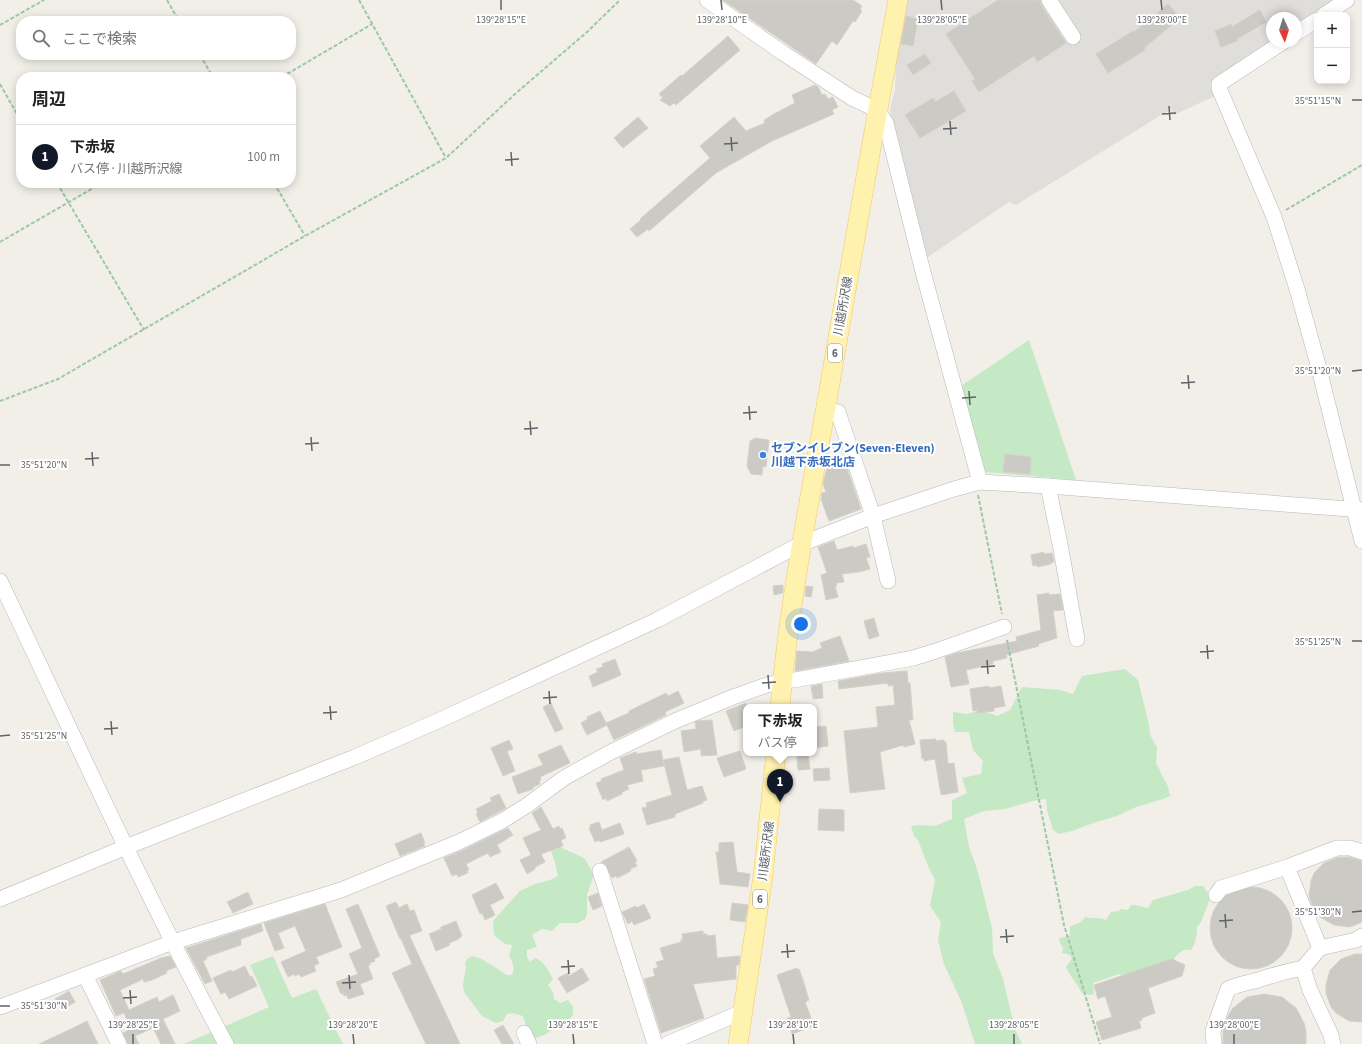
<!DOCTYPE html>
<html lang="ja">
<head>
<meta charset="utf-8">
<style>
	:root { --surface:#fff; --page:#f2f2f2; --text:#222; --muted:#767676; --line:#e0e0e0; --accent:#111827 }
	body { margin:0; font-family:"Source Sans 3","Noto Sans JP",sans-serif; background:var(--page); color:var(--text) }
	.controls { position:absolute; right:12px; top:12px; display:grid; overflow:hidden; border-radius:8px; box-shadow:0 2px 10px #0003 }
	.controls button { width:36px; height:36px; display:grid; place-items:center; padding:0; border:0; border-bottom:1px solid var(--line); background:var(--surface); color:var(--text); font:20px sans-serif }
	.compass { position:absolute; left:1266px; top:12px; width:36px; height:36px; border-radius:50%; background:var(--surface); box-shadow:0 2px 10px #0003; rotate:176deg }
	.you { position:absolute; left:801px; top:624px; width:14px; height:14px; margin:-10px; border:3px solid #fff; border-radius:50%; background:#1a73e8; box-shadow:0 0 0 6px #1a73e833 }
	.badge { display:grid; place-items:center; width:26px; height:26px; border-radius:50%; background:var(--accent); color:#fff; font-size:13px; font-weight:700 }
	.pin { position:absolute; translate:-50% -33px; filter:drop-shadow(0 1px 2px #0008) }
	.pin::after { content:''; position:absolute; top:21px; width:14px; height:12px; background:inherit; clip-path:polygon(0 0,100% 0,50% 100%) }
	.popup { position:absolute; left:743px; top:704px; width:74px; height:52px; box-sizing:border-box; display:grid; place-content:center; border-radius:8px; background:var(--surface); filter:drop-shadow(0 1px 3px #0005); font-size:13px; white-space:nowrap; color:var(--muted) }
	.popup b { font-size:15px; color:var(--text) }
	.popup::after { content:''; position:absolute; left:50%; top:100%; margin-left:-8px; border:8px solid transparent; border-top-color:var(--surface) }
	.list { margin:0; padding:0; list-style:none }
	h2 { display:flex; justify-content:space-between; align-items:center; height:52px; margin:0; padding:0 16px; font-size:17px }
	h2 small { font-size:13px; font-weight:400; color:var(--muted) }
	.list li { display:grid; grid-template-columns:26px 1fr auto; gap:12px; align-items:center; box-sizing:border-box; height:64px; padding:0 16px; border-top:1px solid var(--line) }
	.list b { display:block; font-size:15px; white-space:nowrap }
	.list p { margin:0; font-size:13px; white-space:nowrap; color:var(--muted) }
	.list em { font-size:13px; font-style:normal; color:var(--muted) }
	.icon { flex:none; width:22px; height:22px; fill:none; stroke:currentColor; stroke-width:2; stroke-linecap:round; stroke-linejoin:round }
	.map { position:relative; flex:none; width:1362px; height:1044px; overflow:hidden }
	.search { position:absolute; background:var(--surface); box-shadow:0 2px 10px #0003; left:16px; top:16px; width:280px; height:44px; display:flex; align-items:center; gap:10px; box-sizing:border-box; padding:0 14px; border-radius:16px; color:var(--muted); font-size:15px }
	.panel { position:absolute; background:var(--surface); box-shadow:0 2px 10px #0003; left:16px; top:72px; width:280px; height:116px; border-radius:16px }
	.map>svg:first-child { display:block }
	.industrial { fill:#e0deda }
	.green { fill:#c5e8c5 }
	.building { fill:#cccac5; stroke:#d6d1c6 }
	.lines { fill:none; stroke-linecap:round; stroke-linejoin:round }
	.minor-casing { stroke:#b5b8bc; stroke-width:16 }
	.major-casing { stroke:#f2c960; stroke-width:20 }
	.path { stroke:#9cc7a9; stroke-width:2; stroke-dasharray:4 2; stroke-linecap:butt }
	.minor { stroke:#fff; stroke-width:15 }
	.major { stroke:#fff2af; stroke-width:19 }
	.ticks { fill:none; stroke:#5f6368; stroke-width:1.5 }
	.shop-dot { fill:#3f7fe0; stroke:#fff; stroke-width:1.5 }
	.labels { text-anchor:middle; stroke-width:4; stroke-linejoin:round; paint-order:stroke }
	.shield { fill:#fff; stroke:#8f9295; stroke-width:1 }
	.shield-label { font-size:11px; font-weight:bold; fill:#5f6368 }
	.street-label { font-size:12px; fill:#5f6368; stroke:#fff }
	.shop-label { font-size:12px; font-weight:bold; fill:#366cbe; stroke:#fff; text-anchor:start }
	.ticks-label { font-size:10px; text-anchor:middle; fill:#5f6368; stroke:#fff; stroke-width:4; stroke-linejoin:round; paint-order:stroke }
</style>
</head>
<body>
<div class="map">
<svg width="1362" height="1044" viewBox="0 0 1362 1044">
	<rect width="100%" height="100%" fill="#f1efe8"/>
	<path class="industrial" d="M 907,0 L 1338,0 L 1296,28 L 1296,18 L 1272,18 L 1272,42 L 1217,95 L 1174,115 L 1171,109 L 1016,205 L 1009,202 L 925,259 L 892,132 L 890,109 L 895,91 L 896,59 Z"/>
	<g class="green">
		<path d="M 1029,340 L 1076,480 L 985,472 L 961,386 Z"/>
		<path d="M 1125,669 L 1138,680 L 1149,725 L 1150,735 L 1157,747 L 1156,763 L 1168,787 L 1170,796 L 1163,799 L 1136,807 L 1117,816 L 1096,822 L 1072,831 L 1059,834 L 1053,830 L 1047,810 L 1046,799 L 1033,801 L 1005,809 L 984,811 L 964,819 L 969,847 L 977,869 L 992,928 L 993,953 L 1003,979 L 1015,1029 L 1022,1044 L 975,1044 L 962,1003 L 944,964 L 938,940 L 941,922 L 930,906 L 935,880 L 928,866 L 918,840 L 914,836 L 911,826 L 919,825 L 935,826 L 952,819 L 952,800 L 967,793 L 962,778 L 981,774 L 983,761 L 973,750 L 969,732 L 955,732 L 953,723 L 953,712 L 967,714 L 981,710 L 997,716 L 1010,710 L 1022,687 L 1060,690 L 1073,694 L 1082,676 Z"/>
		<path d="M 558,846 L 584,858 L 594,874 L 587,895 L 587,914 L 585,919 L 578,923 L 560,923 L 552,931 L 542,929 L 532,935 L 537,947 L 527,950 L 527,957 L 530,962 L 535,958 C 544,961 549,972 553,979 L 548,985 L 553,992 L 554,999 L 560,1003 L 568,1000 L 573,1007 L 573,1015 L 564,1026 L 554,1026 C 551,1033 540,1037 533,1039 L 529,1036 L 523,1016 L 512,1013 L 507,1014 L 503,1021 L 496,1023 L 482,1016 L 464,992 L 463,985 L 466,967 L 465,962 C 467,960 468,958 470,957 C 477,953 500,971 507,975 L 512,975 C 515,968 513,962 509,956 L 512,945 L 505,944 L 494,935 L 493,921 L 520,891 L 535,884 L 550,880 L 558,876 L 555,862 L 550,848 Z"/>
		<path d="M 1195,886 L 1203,886 L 1210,896 L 1210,899 L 1201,922 L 1197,927 C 1197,935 1196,943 1191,950 L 1184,950 L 1179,953 L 1170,963 L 1131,978 L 1119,974 L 1093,983 L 1094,994 L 1089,995 L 1081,992 C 1077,982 1070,977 1066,967 L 1072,959 L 1070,955 L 1062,953 L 1063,947 L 1060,944 L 1059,938 L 1065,937 L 1070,935 L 1070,927 L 1081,922 L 1085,917 C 1093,919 1099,917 1106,920 L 1111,912 L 1119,911 L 1121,909 L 1128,910 L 1131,905 C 1140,905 1140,907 1148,908 L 1153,900 L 1188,890 Z"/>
		<path d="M 273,956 L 292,998 L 316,989 L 343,1044 L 184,1044 L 269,1007 L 250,965 Z"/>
	</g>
	<g class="building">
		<path d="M 723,0 L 853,0 L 862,6 L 860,9 L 862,11 L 855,22 L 853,21 L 837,45 L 832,41 L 816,64 Z"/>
		<path d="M 998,0 L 1040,0 L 1041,5 L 1066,43 L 1037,62 L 1034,56 L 979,92 L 972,81 L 975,79 L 946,34 Z"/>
		<path d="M 1168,4 L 1180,18 L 1144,48 L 1145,50 L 1108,73 L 1096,54 L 1133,31 L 1134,32 Z"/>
		<path d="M 1260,10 L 1266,22 L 1237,39 L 1237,41 L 1221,47 L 1215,31 L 1231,24 L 1232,27 Z"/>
		<path d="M 906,16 L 918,19 L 913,46 L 901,44 Z"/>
		<path d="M 728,36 L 740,50 L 676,105 L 674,103 L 670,106 L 660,100 L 663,98 L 659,94 L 681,75 L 682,76 Z"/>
		<path d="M 925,54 L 931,63 L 913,75 L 907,65 Z"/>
		<path d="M 815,85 L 818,87 L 822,95 L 825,94 L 828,99 L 833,97 L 838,107 L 832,110 L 834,114 L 772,141 L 716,173 L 649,231 L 648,229 L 637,237 L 630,229 L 641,220 L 640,219 L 710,158 L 700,146 L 734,117 L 746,131 L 765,123 L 764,120 L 774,114 L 795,103 L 792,95 Z"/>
		<path d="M 954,91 L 966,111 L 920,138 L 905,115 L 933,98 L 935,102 Z"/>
		<path d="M 638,117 L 648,128 L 623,148 L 614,138 Z"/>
		<path d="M 755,438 L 769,440 L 766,467 L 763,466 L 762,475 L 751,474 L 747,466 L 750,441 Z"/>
		<path d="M 1005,454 L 1031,457 L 1030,474 L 1003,472 Z"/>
		<path d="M 843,464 L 844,469 L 847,468 L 861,509 L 829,521 L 821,499 L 822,493 L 826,492 L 823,484 L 825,475 L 827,469 Z"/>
		<path d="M 834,541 L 837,550 L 853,546 L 853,548 L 866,544 L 870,557 L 866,558 L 870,569 L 859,572 L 842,574 L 844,582 L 836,583 L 837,586 L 835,586 L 838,597 L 826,600 L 821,575 L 827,573 L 818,547 Z"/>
		<path d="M 1044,552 L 1044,554 L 1052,553 L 1054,562 L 1051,563 L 1051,564 L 1037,567 L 1037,565 L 1033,566 L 1031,555 Z"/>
		<path d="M 783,585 L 783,593 L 774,595 L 773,586 Z"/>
		<path d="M 806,586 L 813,587 L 811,597 L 805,596 Z"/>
		<path d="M 1049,593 L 1049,595 L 1060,594 L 1063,610 L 1053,611 L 1057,638 L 1038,644 L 1039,646 L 1006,655 L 1007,658 L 993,661 L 993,664 L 966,670 L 969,684 L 951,687 L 945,657 L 957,653 L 1017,641 L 1016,637 L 1041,630 L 1037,595 Z"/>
		<path d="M 874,618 L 879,636 L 869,639 L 864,621 Z"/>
		<path d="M 840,636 L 849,661 L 795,671 L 797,651 L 812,652 L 822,648 L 820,643 Z"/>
		<path d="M 615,659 L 621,675 L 593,687 L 589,676 L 598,672 L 596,669 L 603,667 L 602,664 Z"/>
		<path d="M 907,671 L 908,683 L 910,683 L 913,720 L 909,720 L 915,744 L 904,747 L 903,745 L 880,752 L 885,789 L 850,793 L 844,731 L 878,727 L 876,707 L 895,705 L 893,685 L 888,686 L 888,683 L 839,689 L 838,681 L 882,673 Z"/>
		<path d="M 822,684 L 823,698 L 813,699 L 811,686 Z"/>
		<path d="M 989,686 L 989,688 L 1001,686 L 1005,706 L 994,708 L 994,711 L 977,713 L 977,710 L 973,711 L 970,689 Z"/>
		<path d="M 678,691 L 684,703 L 665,712 L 666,715 L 614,740 L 607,725 L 587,735 L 581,723 L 588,719 L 587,717 L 600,711 L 606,723 L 629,713 L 629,711 L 666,693 L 668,696 Z"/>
		<path d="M 551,703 L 563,729 L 555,732 L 543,707 Z"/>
		<path d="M 746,703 L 746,726 L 734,731 L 726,711 Z"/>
		<path d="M 712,720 L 717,755 L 701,756 L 701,749 L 684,752 L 681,731 L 696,729 L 695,722 L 697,721 Z"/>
		<path d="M 826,726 L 828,746 L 814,748 L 814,727 Z"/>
		<path d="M 936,739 L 936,741 L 944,740 L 944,742 L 946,742 L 948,764 L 954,763 L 958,792 L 941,795 L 935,759 L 924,761 L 924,758 L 922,759 L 920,740 Z"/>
		<path d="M 509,740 L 513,749 L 507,751 L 515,771 L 503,776 L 491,748 Z"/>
		<path d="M 561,745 L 570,763 L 540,777 L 541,780 L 539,781 L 540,784 L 533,787 L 533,789 L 518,794 L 512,777 L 543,765 L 538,755 Z"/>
		<path d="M 661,750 L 664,766 L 641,770 L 643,781 L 627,785 L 629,789 L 622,792 L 622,794 L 607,801 L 606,798 L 603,800 L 596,783 L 602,781 L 601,779 L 624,770 L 620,758 L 636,752 L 637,754 Z"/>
		<path d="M 740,751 L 746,769 L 724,777 L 717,758 Z"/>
		<path d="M 798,753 L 808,753 L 810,769 L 798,770 L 797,756 L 799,756 Z"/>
		<path d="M 679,757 L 687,790 L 702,786 L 707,800 L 703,801 L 703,803 L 675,814 L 675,817 L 647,825 L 642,808 L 647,807 L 646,803 L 672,795 L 663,760 Z"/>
		<path d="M 829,768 L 830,780 L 814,781 L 813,769 Z"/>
		<path d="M 499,794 L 506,808 L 480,822 L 476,814 L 478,812 L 476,809 L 492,801 L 490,798 Z"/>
		<path d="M 541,807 L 553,829 L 559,826 L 560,829 L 562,828 L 566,838 L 561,840 L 563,846 L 541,854 L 545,862 L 535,867 L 535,869 L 527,874 L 520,860 L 531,855 L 523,838 L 541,830 L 532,813 Z"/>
		<path d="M 819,809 L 844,810 L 844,831 L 818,830 Z"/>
		<path d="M 599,822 L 602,830 L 620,823 L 624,834 L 600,842 L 599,840 L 595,842 L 589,828 L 591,827 L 590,825 Z"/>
		<path d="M 508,828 L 513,835 L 497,845 L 501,852 L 490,857 L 488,853 L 466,864 L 469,870 L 467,870 L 468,873 L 458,877 L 457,874 L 452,876 L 444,858 L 463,850 Z"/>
		<path d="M 421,833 L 425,843 L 423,843 L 425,846 L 400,856 L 395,844 Z"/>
		<path d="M 733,842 L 737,872 L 750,874 L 748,887 L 720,884 L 716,852 L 719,852 L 719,843 Z"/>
		<path d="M 629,847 L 637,861 L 635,862 L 637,866 L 630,869 L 631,871 L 617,878 L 616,876 L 612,878 L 606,865 L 601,862 Z"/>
		<path d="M 1339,857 L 1349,857 L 1362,861 L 1362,922 L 1350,927 L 1334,925 L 1320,917 L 1314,910 L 1309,896 L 1311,881 L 1314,873 L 1324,863 Z"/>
		<path d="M 496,883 L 504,898 L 490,905 L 495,915 L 485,920 L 482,913 L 480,914 L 472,895 Z"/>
		<circle cx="1251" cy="928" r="41"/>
		<path d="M 248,892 L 253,904 L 233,913 L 227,902 Z"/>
		<path d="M 598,893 L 602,906 L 593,910 L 588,897 Z"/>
		<path d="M 396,902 L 399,908 L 407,904 L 410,911 L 414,910 L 422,931 L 410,935 L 410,937 L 460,1044 L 426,1044 L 392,973 L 412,964 L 401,939 L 400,939 L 386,906 Z"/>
		<path d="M 732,903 L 748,905 L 745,922 L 730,920 Z"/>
		<path d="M 325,904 L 342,947 L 316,957 L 319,963 L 314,966 L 316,971 L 301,977 L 299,974 L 295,976 L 294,974 L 288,977 L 281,962 L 306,951 L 295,926 L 278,933 L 284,948 L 275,951 L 264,923 Z"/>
		<path d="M 358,904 L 380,956 L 374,959 L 375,961 L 370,963 L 370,965 L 368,966 L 373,979 L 360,984 L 364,994 L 348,999 L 347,995 L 344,996 L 343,993 L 341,994 L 336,982 L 358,974 L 349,954 L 362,948 L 346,909 Z"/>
		<path d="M 644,904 L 651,918 L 634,925 L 632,921 L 628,924 L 622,912 L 636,906 L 637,908 Z"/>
		<path d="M 456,921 L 462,936 L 459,938 L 459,939 L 449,943 L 450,945 L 436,951 L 429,934 L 441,929 L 441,927 Z"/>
		<path d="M 261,924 L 263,931 L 241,939 L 241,945 L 206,957 L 207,959 L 203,961 L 212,981 L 205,984 L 186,948 Z"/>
		<path d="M 703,931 L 703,934 L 707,934 L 707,936 L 715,935 L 717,958 L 740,956 L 739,965 L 736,965 L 736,979 L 693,984 L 704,1018 L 661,1033 L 644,979 L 655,976 L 653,969 L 658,967 L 656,962 L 664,960 L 660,948 L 681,942 L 681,939 L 683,939 L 682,934 Z"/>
		<path d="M 1355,954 L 1362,954 L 1362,1022 L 1349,1021 L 1336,1013 L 1331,1007 L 1326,993 L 1326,985 L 1330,970 L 1341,959 Z"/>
		<path d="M 170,956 L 176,967 L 166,971 L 167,973 L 152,980 L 144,982 L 143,979 L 120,990 L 129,1010 L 157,997 L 159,1002 L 173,995 L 180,1011 L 163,1019 L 175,1044 L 161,1044 L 153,1028 L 135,1036 L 139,1044 L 128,1044 L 123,1033 L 131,1029 L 124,1013 L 116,1016 L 100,980 L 121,971 L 123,974 L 161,958 Z"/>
		<path d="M 1172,959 L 1185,965 L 1182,976 L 1148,988 L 1155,1013 L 1142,1018 L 1142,1020 L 1139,1021 L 1141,1028 L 1102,1040 L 1096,1022 L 1112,1017 L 1105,996 L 1098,999 L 1094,985 Z"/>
		<path d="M 245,966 L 250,977 L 252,976 L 257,986 L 229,999 L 225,992 L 221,994 L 213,978 L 231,970 L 232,972 Z"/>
		<path d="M 582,968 L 589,980 L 567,993 L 558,978 L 568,973 L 569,976 Z"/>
		<path d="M 797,968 L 797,970 L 799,969 L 803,980 L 809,1000 L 805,1002 L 814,1026 L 792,1034 L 787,1018 L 791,1017 L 777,975 Z"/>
		<path d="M 69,991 L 75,1002 L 67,1007 L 66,1005 L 60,1008 L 55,999 Z"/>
		<path d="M 1264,994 L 1282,997 L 1296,1008 L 1304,1023 L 1306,1031 L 1306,1044 L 1223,1044 L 1223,1029 L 1229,1014 L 1233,1008 L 1247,997 Z"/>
		<path d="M 87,1021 L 98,1044 L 39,1044 L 73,1028 Z"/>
		<path d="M 503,1025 L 514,1044 L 502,1044 L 494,1030 Z"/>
	</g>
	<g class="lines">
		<defs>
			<g id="minor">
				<path d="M 707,0 L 783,53 L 852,98 L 877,110 L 886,123 L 922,268 L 980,482"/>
				<path d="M 1049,0 L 1073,37"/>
				<path d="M 1324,15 L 1347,0"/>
				<path d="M 1296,33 L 1317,20"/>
				<path d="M 1283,42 L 1219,84 L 1219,88 L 1274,217 L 1297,289 L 1317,361 L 1362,541"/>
				<path d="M 825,409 L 838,412 L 873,516 L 888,581"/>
				<path d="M 1048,486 L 1060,544 L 1077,639"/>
				<path d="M 0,581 C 74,736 144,893 226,1044"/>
				<path d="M 1287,867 L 1320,948 L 1303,968 L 1310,990 L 1331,1035 L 1333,1044"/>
				<path d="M 600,871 L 655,1044"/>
				<path d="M 1216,895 L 1221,888 L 1287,867 L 1337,848 L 1350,848 L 1362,852"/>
				<path d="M 0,899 L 126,847 L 355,757 L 440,720 L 657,620 L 801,544 L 873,516 L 954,489 L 980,482 L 1048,486 L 1362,510"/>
				<path d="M 1320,948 L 1356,940 L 1362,936"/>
				<path d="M 85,975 L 119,1044"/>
				<path d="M 0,1007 L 173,942 L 341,890 L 459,842 L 502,821 L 526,806 L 564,778 L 609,753 L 675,721 L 733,697 L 767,685 L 783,681 L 794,680 L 913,658 L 933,652 L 1004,627"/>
				<path d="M 524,1033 L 529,1044"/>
				<path d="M 667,1044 L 742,1012"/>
				<path d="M 1214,1044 L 1213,1031 L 1228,989 C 1238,984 1248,983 1258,980 C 1273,975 1288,971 1303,968"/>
			</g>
			<g id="major">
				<path d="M 780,707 C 789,604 809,503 827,401 C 850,267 873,133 898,0"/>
				<path d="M 738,1044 L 763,876 L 776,753"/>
			</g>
		</defs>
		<use href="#minor" class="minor-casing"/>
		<use href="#major" class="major-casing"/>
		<g class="path">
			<path d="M 167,0 L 179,21"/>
			<path d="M 359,0 L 446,158"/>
			<path d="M 0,25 L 44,0"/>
			<path d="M 200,55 L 213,77"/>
			<path d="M 282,77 L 372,24"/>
			<path d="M 0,84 L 21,121"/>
			<path d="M 57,183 L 144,330"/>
			<path d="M 274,183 L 305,236"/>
			<path d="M 1286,210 L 1362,165"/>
			<path d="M 0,242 L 102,183"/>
			<path d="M 0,401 L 58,379 L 305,236 L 446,158 L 515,94 L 587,32 L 620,0"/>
			<path d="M 978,495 L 1002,614"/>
			<path d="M 1007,640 L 1064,925 L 1100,1044"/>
		</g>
		<use href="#minor" class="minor"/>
		<use href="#major" class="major"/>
	</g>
	<path class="ticks" d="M 501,0 L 501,10M 721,0 L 722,10M 941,0 L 942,10M 1161,0 L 1162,10M 1352,100 L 1362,100M 1169,106 L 1170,120M 1162,114 L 1176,113M 950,121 L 951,135M 943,129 L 957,128M 731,137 L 732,151M 724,144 L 738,143M 511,152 L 512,166M 505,160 L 519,159M 1352,371 L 1362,370M 1188,375 L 1189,389M 1181,383 L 1195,382M 969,391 L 970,405M 962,398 L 976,397M 749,406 L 750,420M 743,413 L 757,412M 530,421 L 531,435M 524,429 L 538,428M 311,437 L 312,451M 305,444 L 319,443M 92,452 L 93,466M 85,459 L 99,458M 0,465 L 10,465M 1352,641 L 1362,641M 1207,645 L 1208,659M 1200,652 L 1214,651M 987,660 L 988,674M 981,667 L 995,666M 768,675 L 769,689M 762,683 L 776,682M 549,691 L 550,704M 543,698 L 557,697M 330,706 L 331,720M 323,713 L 337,712M 111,721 L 112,735M 104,729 L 118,728M 0,736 L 10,735M 1352,912 L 1362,911M 1225,914 L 1226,928M 1219,921 L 1233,920M 1006,929 L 1007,943M 1000,937 L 1014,936M 787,944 L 788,958M 781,952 L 795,951M 568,960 L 569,974M 561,967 L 575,966M 349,975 L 350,989M 342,983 L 356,982M 130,990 L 131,1004M 123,998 L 137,997M 0,1006 L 10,1006M 133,1034 L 133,1044M 353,1034 L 354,1044M 573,1034 L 574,1044M 793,1034 L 794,1044M 1014,1034 L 1014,1044M 1234,1034 L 1234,1044"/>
	<circle class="shop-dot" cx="763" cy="455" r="4"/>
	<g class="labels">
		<g class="shield">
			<rect x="828" y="344" width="14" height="18" rx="3"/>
			<rect x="753" y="890" width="14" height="18" rx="3"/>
		</g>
		<g class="shield-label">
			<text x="835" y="357">6</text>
			<text x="760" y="903">6</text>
		</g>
		<g class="street-label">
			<text transform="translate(843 306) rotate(-80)" y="4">川越所沢線</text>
			<text transform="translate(766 851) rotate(-83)" y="4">川越所沢線</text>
		</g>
		<g class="shop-label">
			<text x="771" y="452">セブンイレブン(Seven-Eleven)<tspan x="771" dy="14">川越下赤坂北店</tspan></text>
		</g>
	</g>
	<g class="ticks-label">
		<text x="501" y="23">139°28'15"E</text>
		<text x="722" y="23">139°28'10"E</text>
		<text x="942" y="23">139°28'05"E</text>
		<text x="1162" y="23">139°28'00"E</text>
		<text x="1318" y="104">35°51'15"N</text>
		<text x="1318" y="374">35°51'20"N</text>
		<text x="44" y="468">35°51'20"N</text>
		<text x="1318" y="645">35°51'25"N</text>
		<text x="44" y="739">35°51'25"N</text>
		<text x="1318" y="915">35°51'30"N</text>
		<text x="44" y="1009">35°51'30"N</text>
		<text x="133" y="1028">139°28'25"E</text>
		<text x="353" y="1028">139°28'20"E</text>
		<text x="573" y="1028">139°28'15"E</text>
		<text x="793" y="1028">139°28'10"E</text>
		<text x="1014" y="1028">139°28'05"E</text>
		<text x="1234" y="1028">139°28'00"E</text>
	</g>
</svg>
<div class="controls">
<button>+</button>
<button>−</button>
</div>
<svg class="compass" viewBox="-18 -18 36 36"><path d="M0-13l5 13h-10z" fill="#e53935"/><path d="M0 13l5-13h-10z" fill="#767676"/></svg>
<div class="you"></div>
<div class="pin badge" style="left:780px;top:802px">1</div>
<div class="popup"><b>下赤坂</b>バス停</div>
<div class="search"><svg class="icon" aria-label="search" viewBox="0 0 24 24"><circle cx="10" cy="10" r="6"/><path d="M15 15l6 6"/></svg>ここで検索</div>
<section class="panel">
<h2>周辺<small></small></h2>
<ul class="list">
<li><span class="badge">1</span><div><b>下赤坂</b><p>バス停 · 川越所沢線</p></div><em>100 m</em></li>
</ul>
</section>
</div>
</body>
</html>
